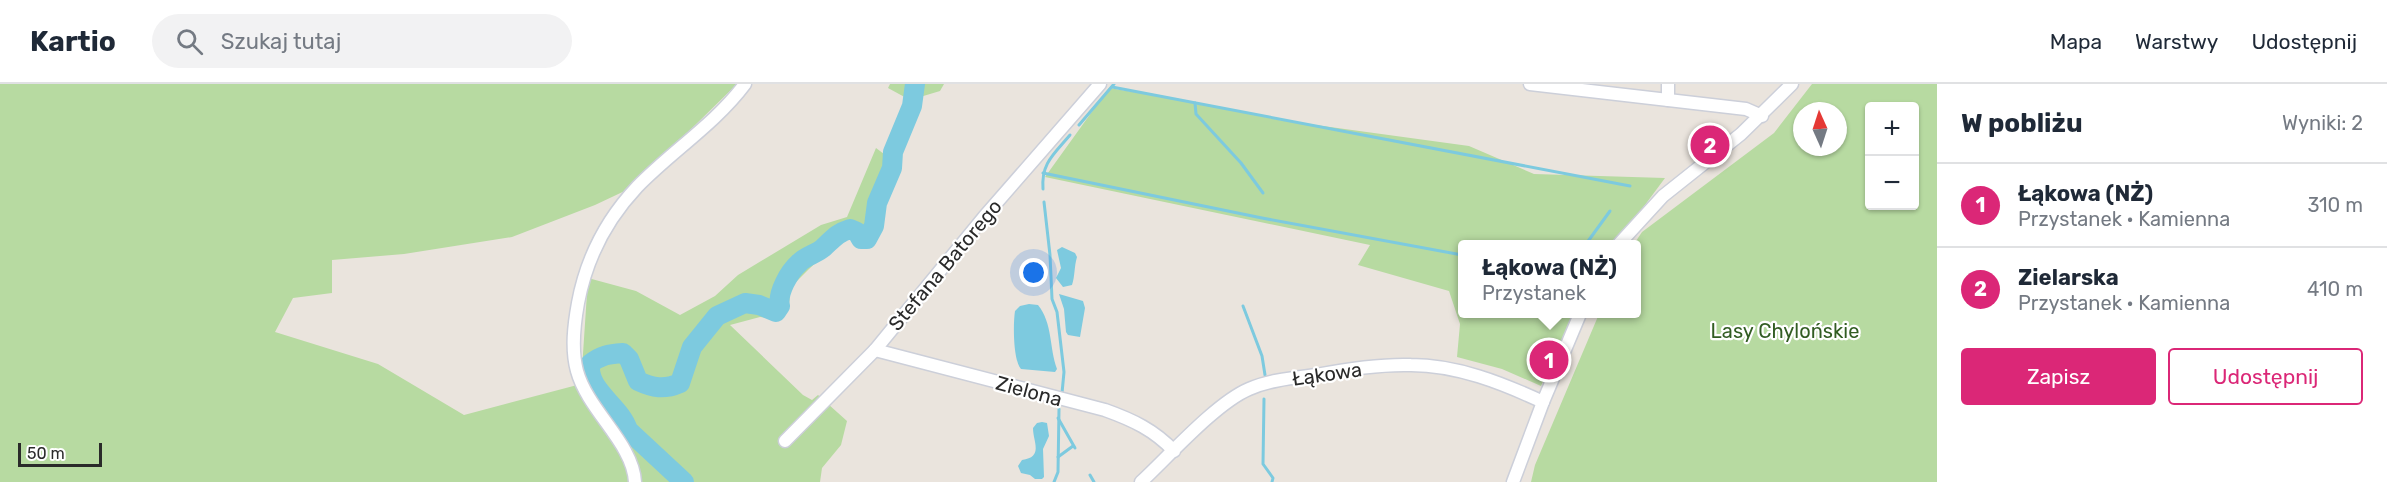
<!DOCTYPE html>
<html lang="pl">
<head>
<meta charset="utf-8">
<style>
	:root { --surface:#fff; --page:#f2f2f3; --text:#1f2937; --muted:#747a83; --line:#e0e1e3; --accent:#db2777 }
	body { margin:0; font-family:Rubik,sans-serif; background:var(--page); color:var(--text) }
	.controls { position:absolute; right:18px; top:18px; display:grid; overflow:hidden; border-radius:6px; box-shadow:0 2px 4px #0004 }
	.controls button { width:54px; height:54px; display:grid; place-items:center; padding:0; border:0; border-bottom:2px solid var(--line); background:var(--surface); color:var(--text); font:30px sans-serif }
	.compass { position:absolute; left:1793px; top:18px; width:54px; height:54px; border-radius:50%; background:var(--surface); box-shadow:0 2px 4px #0004; rotate:357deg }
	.scale { position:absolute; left:18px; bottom:15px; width:84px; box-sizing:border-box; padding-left:6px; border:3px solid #2a2a2a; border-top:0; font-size:16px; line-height:21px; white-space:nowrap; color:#2a2a2a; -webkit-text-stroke:4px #fff; paint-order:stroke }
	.you { position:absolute; left:1034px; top:189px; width:21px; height:21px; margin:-15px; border:4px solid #fff; border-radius:50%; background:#1a73e8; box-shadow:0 0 0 9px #1a73e833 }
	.badge { display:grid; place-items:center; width:39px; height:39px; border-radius:50%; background:var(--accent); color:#fff; font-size:20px; font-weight:700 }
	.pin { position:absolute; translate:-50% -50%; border:3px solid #fff; box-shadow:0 2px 6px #0006 }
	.popup { position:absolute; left:1458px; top:156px; width:183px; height:78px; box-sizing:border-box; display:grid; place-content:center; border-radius:6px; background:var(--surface); filter:drop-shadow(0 2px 4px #0005); font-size:20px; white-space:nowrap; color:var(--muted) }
	.popup b { font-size:22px; color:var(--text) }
	.popup::after { content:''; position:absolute; left:50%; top:100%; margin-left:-12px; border:12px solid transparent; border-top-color:var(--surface) }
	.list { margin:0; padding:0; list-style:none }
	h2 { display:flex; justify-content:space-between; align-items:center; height:78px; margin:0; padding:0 24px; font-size:26px }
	h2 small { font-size:20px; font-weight:400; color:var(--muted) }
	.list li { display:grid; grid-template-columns:39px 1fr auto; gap:18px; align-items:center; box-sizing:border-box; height:84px; padding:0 24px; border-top:2px solid var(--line) }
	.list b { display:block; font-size:22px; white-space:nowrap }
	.list p { margin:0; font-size:20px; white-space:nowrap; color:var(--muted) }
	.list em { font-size:20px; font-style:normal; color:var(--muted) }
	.actions { display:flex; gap:12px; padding:18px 24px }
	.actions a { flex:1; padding:14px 0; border:2px solid var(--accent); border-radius:6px; text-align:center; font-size:21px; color:var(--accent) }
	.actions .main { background:var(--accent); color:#fff }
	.icon { flex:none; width:33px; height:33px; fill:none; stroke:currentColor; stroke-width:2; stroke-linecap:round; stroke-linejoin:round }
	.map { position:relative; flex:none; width:1937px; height:398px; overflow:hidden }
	header { display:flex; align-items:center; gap:36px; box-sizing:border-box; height:84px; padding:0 30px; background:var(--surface); border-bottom:2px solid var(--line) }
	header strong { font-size:28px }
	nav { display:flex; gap:33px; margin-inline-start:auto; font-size:21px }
	.search { width:420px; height:54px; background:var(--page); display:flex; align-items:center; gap:15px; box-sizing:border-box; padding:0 21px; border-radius:33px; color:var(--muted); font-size:22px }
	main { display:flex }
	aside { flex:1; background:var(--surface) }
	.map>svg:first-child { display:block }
	.green { fill:#b7daa1; fill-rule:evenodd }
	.water { fill:#7dcadf }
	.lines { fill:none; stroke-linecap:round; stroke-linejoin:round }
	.stream { stroke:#7dcadf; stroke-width:3 }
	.river { stroke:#7dcadf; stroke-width:20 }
	.minor-casing { stroke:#cccfd9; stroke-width:15 }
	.minor { stroke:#fff; stroke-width:12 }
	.labels { text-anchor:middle; stroke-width:4.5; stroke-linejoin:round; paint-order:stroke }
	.street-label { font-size:20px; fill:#2a2a2a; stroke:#fff }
	.park-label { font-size:20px; fill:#325d23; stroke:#fff }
</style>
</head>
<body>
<header>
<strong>Kartio</strong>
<div class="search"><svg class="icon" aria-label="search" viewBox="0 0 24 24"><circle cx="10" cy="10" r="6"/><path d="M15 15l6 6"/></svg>Szukaj tutaj</div>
<nav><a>Mapa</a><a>Warstwy</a><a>Udostępnij</a></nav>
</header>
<main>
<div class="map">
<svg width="1937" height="398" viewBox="0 0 1937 398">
	<rect width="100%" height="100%" fill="#eae4dd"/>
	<g class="green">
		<path d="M 0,0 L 737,0 L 631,104 L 595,121 L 512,153 L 404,170 L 332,176 L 332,209 L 293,214 L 275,248 L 378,280 L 464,331 L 581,300 L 588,194 L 636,207 L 680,231 L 715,212 L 738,191 L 821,141 L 847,133 L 876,64 L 884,70 L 887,106 L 867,148 L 840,156 L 809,185 L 791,203 L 789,219 L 777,235 L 760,233 L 730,241 L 803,311 L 812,316 L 818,311 L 847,337 L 841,361 L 822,384 L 820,398 L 0,398 Z"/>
		<path d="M 890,0 L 944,0 L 940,7 L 910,16 L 888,4 Z"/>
		<path d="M 1812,0 L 1937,0 L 1937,398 L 1531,398 L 1535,381 L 1599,230 L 1636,230 L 1634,160 L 1642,148 L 1774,49 ZM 1870,22 L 1914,22 L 1914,122 L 1870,122 ZM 1802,27 L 1838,27 L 1838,63 L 1802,63 Z"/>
		<path d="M 1109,4 L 1194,18 L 1279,36 L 1469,62 L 1534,90 L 1665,94 L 1616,160 L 1462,160 L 1462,230 L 1573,230 L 1541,302 L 1502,285 L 1457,273 L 1460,240 L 1449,207 L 1358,181 L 1370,161 L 1045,93 Z"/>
	</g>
	<g class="water">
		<path d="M 1062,163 L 1075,169 L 1077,173 C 1074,183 1075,192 1072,201 L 1063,203 L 1056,194 L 1061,184 L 1057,166 Z"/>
		<path d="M 1059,210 L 1083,217 L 1085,224 L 1080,253 L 1068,251 L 1066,248 L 1064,225 Z"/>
		<path d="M 1029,220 L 1038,221 C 1053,240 1049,263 1057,285 L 1055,288 L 1021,285 C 1013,276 1013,240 1015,227 L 1020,222 Z"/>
		<path d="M 1042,338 L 1047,339 L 1049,352 L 1043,365 L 1044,393 L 1042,395 L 1035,395 L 1030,391 L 1021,389 L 1018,382 L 1022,376 C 1044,373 1033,358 1033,344 L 1037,339 Z"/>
	</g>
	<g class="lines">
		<g class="stream">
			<path d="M 1112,3 L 1630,102"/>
			<path d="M 1195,19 L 1196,30 L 1241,79 L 1263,109"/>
			<path d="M 1079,41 L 1114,0"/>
			<path d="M 1043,89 L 1262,134 L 1462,171"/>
			<path d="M 1043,105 C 1041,79 1054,70 1070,51"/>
			<path d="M 1044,118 L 1050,171 L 1052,215 L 1057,228 L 1064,288 L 1062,309"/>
			<path d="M 1586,160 L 1610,127"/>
			<path d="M 1243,222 L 1262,272 L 1265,291"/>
			<path d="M 1264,315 L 1263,380 L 1273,394 L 1272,398"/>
			<path d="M 1058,334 L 1075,364"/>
			<path d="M 1058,373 L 1073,362"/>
			<path d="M 1090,391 L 1094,398"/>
			<path d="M 1054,398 L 1058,388 L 1059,325"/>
		</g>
		<path class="river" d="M 684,398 L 628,346 C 620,321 587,307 590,280 C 601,271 609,270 623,269 L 629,275 L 638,297 C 653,304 664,306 680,299 L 692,263 L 717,232 L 745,219 L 759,221 L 776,228 L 780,222 C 777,209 789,188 799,179 C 805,172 816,170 823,164 C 833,155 837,149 850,145 L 857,148 L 861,155 L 867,155 L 874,142 L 877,119 L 892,84 L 893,68 L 912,22 L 915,0"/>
		<defs>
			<g id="minor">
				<path d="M 1530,0 L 1746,25 L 1762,32"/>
				<path d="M 1668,0 L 1668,16"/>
				<path d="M 1619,160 L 1663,112 L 1741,50 L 1792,0"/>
				<path d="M 875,266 L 1105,326 C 1133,336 1154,346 1174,367"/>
				<path d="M 785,357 L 875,266 L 984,133 L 1100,0"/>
				<path d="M 635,398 C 633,359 588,327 577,287 C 571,265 574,241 578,219 C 586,176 606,136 637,103 C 672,67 715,40 745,0"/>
				<path d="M 1141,398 C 1169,372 1216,319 1249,305 C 1269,296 1293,294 1316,291 C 1347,285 1380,280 1411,281 C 1457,281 1502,299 1543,318"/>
				<path d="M 1513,398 L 1543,318 L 1580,230"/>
			</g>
		</defs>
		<use href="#minor" class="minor-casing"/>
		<use href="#minor" class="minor"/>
	</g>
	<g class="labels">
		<g class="street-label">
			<text transform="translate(945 181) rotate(-50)" y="7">Stefana Batorego</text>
			<text transform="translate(1327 290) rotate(-8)" y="7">Łąkowa</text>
			<text transform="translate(1029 307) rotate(15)" y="7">Zielona</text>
		</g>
		<g class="park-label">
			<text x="1785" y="254">Lasy Chylońskie</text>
		</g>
	</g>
</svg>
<div class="controls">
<button>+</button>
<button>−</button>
</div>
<svg class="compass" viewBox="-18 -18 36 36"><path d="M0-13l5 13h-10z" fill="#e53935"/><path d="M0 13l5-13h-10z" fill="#747a83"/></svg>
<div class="scale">50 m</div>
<div class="you"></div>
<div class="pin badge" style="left:1549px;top:276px">1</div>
<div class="popup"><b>Łąkowa (NŻ)</b>Przystanek</div>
<div class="pin badge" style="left:1710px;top:61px">2</div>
</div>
<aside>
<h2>W pobliżu<small>Wyniki: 2</small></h2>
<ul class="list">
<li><span class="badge">1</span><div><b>Łąkowa (NŻ)</b><p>Przystanek · Kamienna</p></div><em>310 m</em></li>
<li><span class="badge">2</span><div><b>Zielarska</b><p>Przystanek · Kamienna</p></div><em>410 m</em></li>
</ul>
<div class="actions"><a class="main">Zapisz</a><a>Udostępnij</a></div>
</aside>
</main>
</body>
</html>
